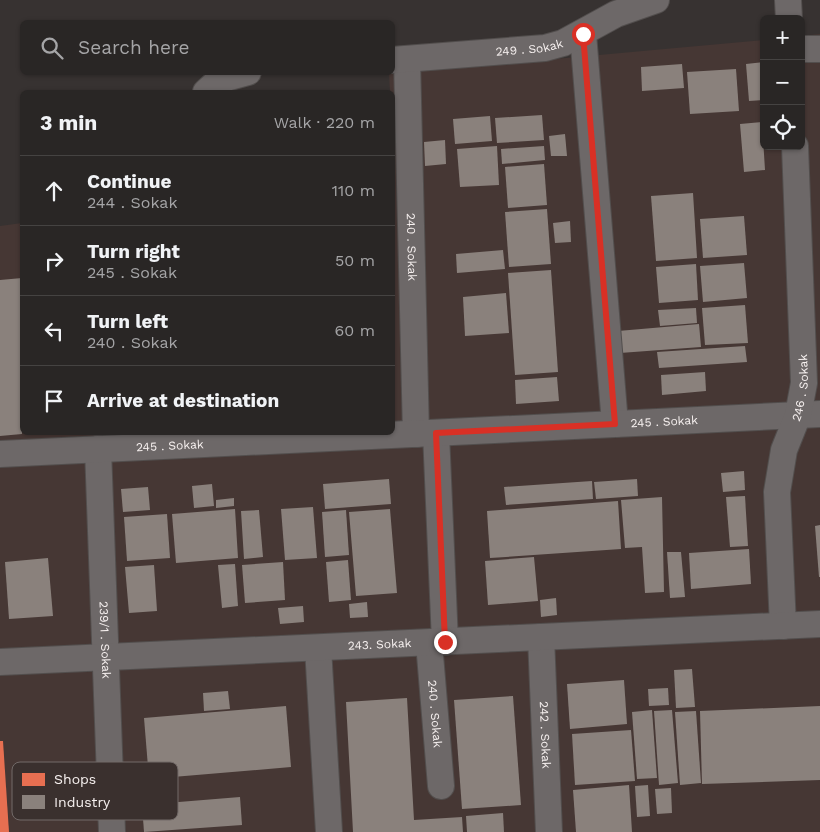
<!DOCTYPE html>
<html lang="en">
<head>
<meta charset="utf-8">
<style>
	:root { --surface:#292625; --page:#312e2d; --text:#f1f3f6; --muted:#a5a5a7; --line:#454342 }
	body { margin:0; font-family:"Work Sans",sans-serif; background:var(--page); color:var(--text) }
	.controls { position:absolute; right:15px; top:15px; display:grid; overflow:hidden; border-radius:8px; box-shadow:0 1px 4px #0004 }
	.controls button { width:45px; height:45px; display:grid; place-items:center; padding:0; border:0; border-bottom:1px solid var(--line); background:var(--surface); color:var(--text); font:25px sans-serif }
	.stop { position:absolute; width:15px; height:15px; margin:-11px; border:4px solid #d93025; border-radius:50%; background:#fff }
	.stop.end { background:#d93025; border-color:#fff; box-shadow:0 1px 5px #0008 }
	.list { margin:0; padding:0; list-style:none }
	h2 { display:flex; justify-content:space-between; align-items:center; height:65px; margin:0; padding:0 20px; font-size:21px }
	h2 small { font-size:16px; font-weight:400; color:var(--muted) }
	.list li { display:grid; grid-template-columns:32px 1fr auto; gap:15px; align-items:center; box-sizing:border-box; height:70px; padding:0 20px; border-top:1px solid var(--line) }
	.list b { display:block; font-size:19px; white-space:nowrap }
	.list p { margin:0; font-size:16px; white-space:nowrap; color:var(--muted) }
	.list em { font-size:16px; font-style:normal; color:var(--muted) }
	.icon { flex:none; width:28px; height:28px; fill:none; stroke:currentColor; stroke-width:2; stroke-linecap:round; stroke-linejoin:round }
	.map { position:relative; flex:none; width:820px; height:832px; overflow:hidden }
	.search { position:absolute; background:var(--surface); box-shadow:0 1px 4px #0004; left:20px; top:20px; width:375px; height:55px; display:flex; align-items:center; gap:12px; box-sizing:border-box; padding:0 18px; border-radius:8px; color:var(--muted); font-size:19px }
	.panel { position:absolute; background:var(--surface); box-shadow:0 1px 4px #0004; left:20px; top:90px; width:375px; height:345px; border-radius:8px }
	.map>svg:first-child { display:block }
	.built { fill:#463734 }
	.shops { fill:#e76f51 }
	.industry { fill:#8a817c }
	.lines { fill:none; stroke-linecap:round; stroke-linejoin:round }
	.minor-casing { stroke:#524e4d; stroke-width:28 }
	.minor { stroke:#6d6868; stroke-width:26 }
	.route { stroke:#d93025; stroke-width:6 }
	.labels { text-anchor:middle; stroke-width:5; stroke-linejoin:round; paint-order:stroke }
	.street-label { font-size:12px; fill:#f6f0ef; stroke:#3a302e }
	.key { fill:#3a302e; stroke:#726a68; stroke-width:1 }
	.key-label { font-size:14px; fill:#f6f0ef }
</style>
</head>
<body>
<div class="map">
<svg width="820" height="832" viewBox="0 0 820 832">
	<rect width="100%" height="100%" fill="#373231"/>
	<path class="built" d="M 820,34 L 820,832 L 0,832 L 0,226 L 22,223 L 22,432 L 392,432 L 392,92 L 390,92 L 389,74 L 764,40 L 764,146 L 801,146 L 801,36 Z"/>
	<path class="shops" d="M 0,741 L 3,741 L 9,832 L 0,832 Z"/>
	<g class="industry">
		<path d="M 764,62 L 764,100 L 749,101 L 746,64 Z"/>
		<path d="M 682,64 L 684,88 L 642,91 L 641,67 Z"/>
		<path d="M 736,69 L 739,111 L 690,114 L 687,72 Z"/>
		<path d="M 542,115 L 544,140 L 497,143 L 495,118 Z"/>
		<path d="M 490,116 L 492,141 L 455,144 L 453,119 Z"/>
		<path d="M 762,122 L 765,170 L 744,172 L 740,124 Z"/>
		<path d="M 565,134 L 567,156 L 551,156 L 549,136 Z"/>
		<path d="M 445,140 L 446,164 L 425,166 L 424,142 Z"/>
		<path d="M 497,146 L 499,185 L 460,187 L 457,149 Z"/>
		<path d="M 544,146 L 545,160 L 502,164 L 501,149 Z"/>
		<path d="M 544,164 L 547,205 L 508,208 L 505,167 Z"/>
		<path d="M 693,193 L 697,258 L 656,261 L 651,196 Z"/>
		<path d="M 547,209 L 551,264 L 509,267 L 505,212 Z"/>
		<path d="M 744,216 L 747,255 L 703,258 L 700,219 Z"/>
		<path d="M 570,221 L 571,242 L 555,243 L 553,223 Z"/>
		<path d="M 503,250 L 505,269 L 457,273 L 456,254 Z"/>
		<path d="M 744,263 L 747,298 L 703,302 L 700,266 Z"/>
		<path d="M 696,264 L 698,300 L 659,303 L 656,267 Z"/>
		<path d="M 551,270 L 558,372 L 515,375 L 508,273 Z"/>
		<path d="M 22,278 L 22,434 L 0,436 L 0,280 Z"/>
		<path d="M 506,293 L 509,333 L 465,336 L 463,297 Z"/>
		<path d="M 745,305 L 748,343 L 705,345 L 702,308 Z"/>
		<path d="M 696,308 L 697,323 L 660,326 L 658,310 Z"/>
		<path d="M 699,324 L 701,347 L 620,353 L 618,331 Z"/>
		<path d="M 745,346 L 747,362 L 659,368 L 657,352 Z"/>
		<path d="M 705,372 L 706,391 L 662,395 L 661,375 Z"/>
		<path d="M 557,377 L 559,401 L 516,404 L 515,380 Z"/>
		<path d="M 744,471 L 745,490 L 723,492 L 721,473 Z"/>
		<path d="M 389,479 L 391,504 L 325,509 L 323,484 Z"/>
		<path d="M 637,479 L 638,496 L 596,499 L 594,482 Z"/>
		<path d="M 592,481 L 593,499 L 506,505 L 504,487 Z"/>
		<path d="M 212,484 L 214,506 L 194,508 L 192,486 Z"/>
		<path d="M 148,487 L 150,510 L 123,512 L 121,489 Z"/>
		<path d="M 745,496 L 748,546 L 730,547 L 726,497 Z"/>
		<path d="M 662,497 L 664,592 L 645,593 L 642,547 L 625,548 L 621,500 Z"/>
		<path d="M 234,498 L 234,506 L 216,508 L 216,500 Z"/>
		<path d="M 618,501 L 621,549 L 490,558 L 487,511 Z"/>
		<path d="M 313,507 L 317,558 L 285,560 L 281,509 Z"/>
		<path d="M 235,509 L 238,558 L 176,563 L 172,514 Z"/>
		<path d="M 390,509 L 397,593 L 356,596 L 349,512 Z"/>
		<path d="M 259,510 L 263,557 L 244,559 L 241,511 Z"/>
		<path d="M 346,510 L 349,555 L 325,557 L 322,512 Z"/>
		<path d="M 167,514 L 170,558 L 127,561 L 124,517 Z"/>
		<path d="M 820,525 L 820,577 L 819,577 L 815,526 Z"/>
		<path d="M 749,549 L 751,584 L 691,589 L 689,553 Z"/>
		<path d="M 667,552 L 681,552 L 685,597 L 670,598 Z"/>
		<path d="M 534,557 L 538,601 L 488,605 L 485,561 Z"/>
		<path d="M 48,558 L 53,616 L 9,619 L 5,562 Z"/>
		<path d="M 348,560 L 351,600 L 329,602 L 326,562 Z"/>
		<path d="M 283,562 L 285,600 L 245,603 L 242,565 Z"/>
		<path d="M 235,564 L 238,606 L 222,608 L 218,565 Z"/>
		<path d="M 154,565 L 157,611 L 129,613 L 125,567 Z"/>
		<path d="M 556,598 L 557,615 L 541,617 L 540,600 Z"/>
		<path d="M 367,602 L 368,617 L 350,618 L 349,604 Z"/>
		<path d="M 303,606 L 304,622 L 280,624 L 278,608 Z"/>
		<path d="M 692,669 L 695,707 L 676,708 L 674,670 Z"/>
		<path d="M 624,680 L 627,724 L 570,729 L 567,684 Z"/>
		<path d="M 668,688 L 669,705 L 649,706 L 648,689 Z"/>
		<path d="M 228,691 L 230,709 L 204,711 L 203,693 Z"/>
		<path d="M 513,696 L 521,805 L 462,809 L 454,700 Z"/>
		<path d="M 407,698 L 414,820 L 462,817 L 463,832 L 353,832 L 346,702 Z"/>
		<path d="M 286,706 L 291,767 L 149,779 L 144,718 Z"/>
		<path d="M 820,706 L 820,780 L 702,784 L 700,711 Z"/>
		<path d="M 652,710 L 657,778 L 637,779 L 632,712 Z"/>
		<path d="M 672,710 L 678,783 L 659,785 L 654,711 Z"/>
		<path d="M 696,711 L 701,783 L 680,785 L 675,712 Z"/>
		<path d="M 631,730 L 635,781 L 575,785 L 572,734 Z"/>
		<path d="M 629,785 L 632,832 L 576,832 L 573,790 Z"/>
		<path d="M 648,785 L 650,816 L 637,817 L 635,786 Z"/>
		<path d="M 671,788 L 672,813 L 657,814 L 655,789 Z"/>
		<path d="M 240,797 L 242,825 L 144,832 L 142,805 Z"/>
		<path d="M 503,813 L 504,832 L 467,832 L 466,816 Z"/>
	</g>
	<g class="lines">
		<defs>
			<g id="minor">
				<path d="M 788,0 L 789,19"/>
				<path d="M 583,34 L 615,424"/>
				<path d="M 801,49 L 820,49"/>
				<path id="s1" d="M 407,59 L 416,434"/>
				<path id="s2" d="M 392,60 L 545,48 L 563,43 L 616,14 L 656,0"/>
				<path d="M 206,92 L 219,80 L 248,72"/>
				<path d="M 436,433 L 445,642"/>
				<path id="s3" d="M 98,449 L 112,832"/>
				<path id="s4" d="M 0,454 L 820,414"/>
				<path id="s5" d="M 783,626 L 777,492 L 784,450 L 798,415 L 804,383 L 795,146"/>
				<path id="s6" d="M 541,637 L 549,832"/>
				<path id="s7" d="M 429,643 L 441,786"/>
				<path d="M 318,648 L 329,832"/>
				<path id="s8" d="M 0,662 L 820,624"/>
			</g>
		</defs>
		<use href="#minor" class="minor-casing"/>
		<use href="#minor" class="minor"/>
	</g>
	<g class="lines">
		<path class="route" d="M 445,642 L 436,433 L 615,424 L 583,34"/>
	</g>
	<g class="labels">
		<g class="street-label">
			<text dy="4" stroke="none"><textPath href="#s2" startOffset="138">249 . Sokak</textPath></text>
			<text dy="4" stroke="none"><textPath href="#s1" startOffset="188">240 . Sokak</textPath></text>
			<text dy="4" stroke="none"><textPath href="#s5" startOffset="242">246 . Sokak</textPath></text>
			<text dy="4" stroke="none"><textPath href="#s4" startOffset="665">245 . Sokak</textPath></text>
			<text dy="4" stroke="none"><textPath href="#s4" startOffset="170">245 . Sokak</textPath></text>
			<text dy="4" stroke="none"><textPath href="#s3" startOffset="191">239/1 . Sokak</textPath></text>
			<text dy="4" stroke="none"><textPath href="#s8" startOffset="380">243. Sokak</textPath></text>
			<text dy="4" stroke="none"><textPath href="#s7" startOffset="71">240 . Sokak</textPath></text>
			<text dy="4" stroke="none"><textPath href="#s6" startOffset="98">242 . Sokak</textPath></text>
		</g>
	</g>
	<rect x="12" y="762" width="166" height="58" rx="8" class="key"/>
	<rect x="22" y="773" width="23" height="13" fill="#e76f51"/>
	<rect x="22" y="795" width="23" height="14" fill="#8a817c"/>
	<g class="key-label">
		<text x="54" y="784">Shops</text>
		<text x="54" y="807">Industry</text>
	</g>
</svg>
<div class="controls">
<button>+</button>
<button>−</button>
<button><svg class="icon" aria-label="locate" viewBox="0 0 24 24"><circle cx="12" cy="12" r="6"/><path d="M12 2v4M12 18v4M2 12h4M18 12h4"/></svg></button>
</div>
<div class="stop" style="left:583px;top:34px"></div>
<div class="stop end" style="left:445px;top:642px"></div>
<div class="search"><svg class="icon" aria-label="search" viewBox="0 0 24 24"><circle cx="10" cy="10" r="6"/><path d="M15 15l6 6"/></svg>Search here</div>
<section class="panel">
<h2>3 min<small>Walk · 220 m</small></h2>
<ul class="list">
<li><svg class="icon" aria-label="ahead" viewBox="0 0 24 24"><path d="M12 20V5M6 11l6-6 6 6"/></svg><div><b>Continue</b><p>244 . Sokak</p></div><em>110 m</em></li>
<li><svg class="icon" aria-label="right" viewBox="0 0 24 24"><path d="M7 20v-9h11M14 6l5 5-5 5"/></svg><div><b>Turn right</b><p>245 . Sokak</p></div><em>50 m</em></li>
<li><svg class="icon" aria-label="left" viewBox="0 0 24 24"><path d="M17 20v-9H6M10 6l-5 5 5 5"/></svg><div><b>Turn left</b><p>240 . Sokak</p></div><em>60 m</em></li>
<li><svg class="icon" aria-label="arrive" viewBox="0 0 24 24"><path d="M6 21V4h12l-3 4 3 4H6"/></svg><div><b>Arrive at destination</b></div></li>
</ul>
</section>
</div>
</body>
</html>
